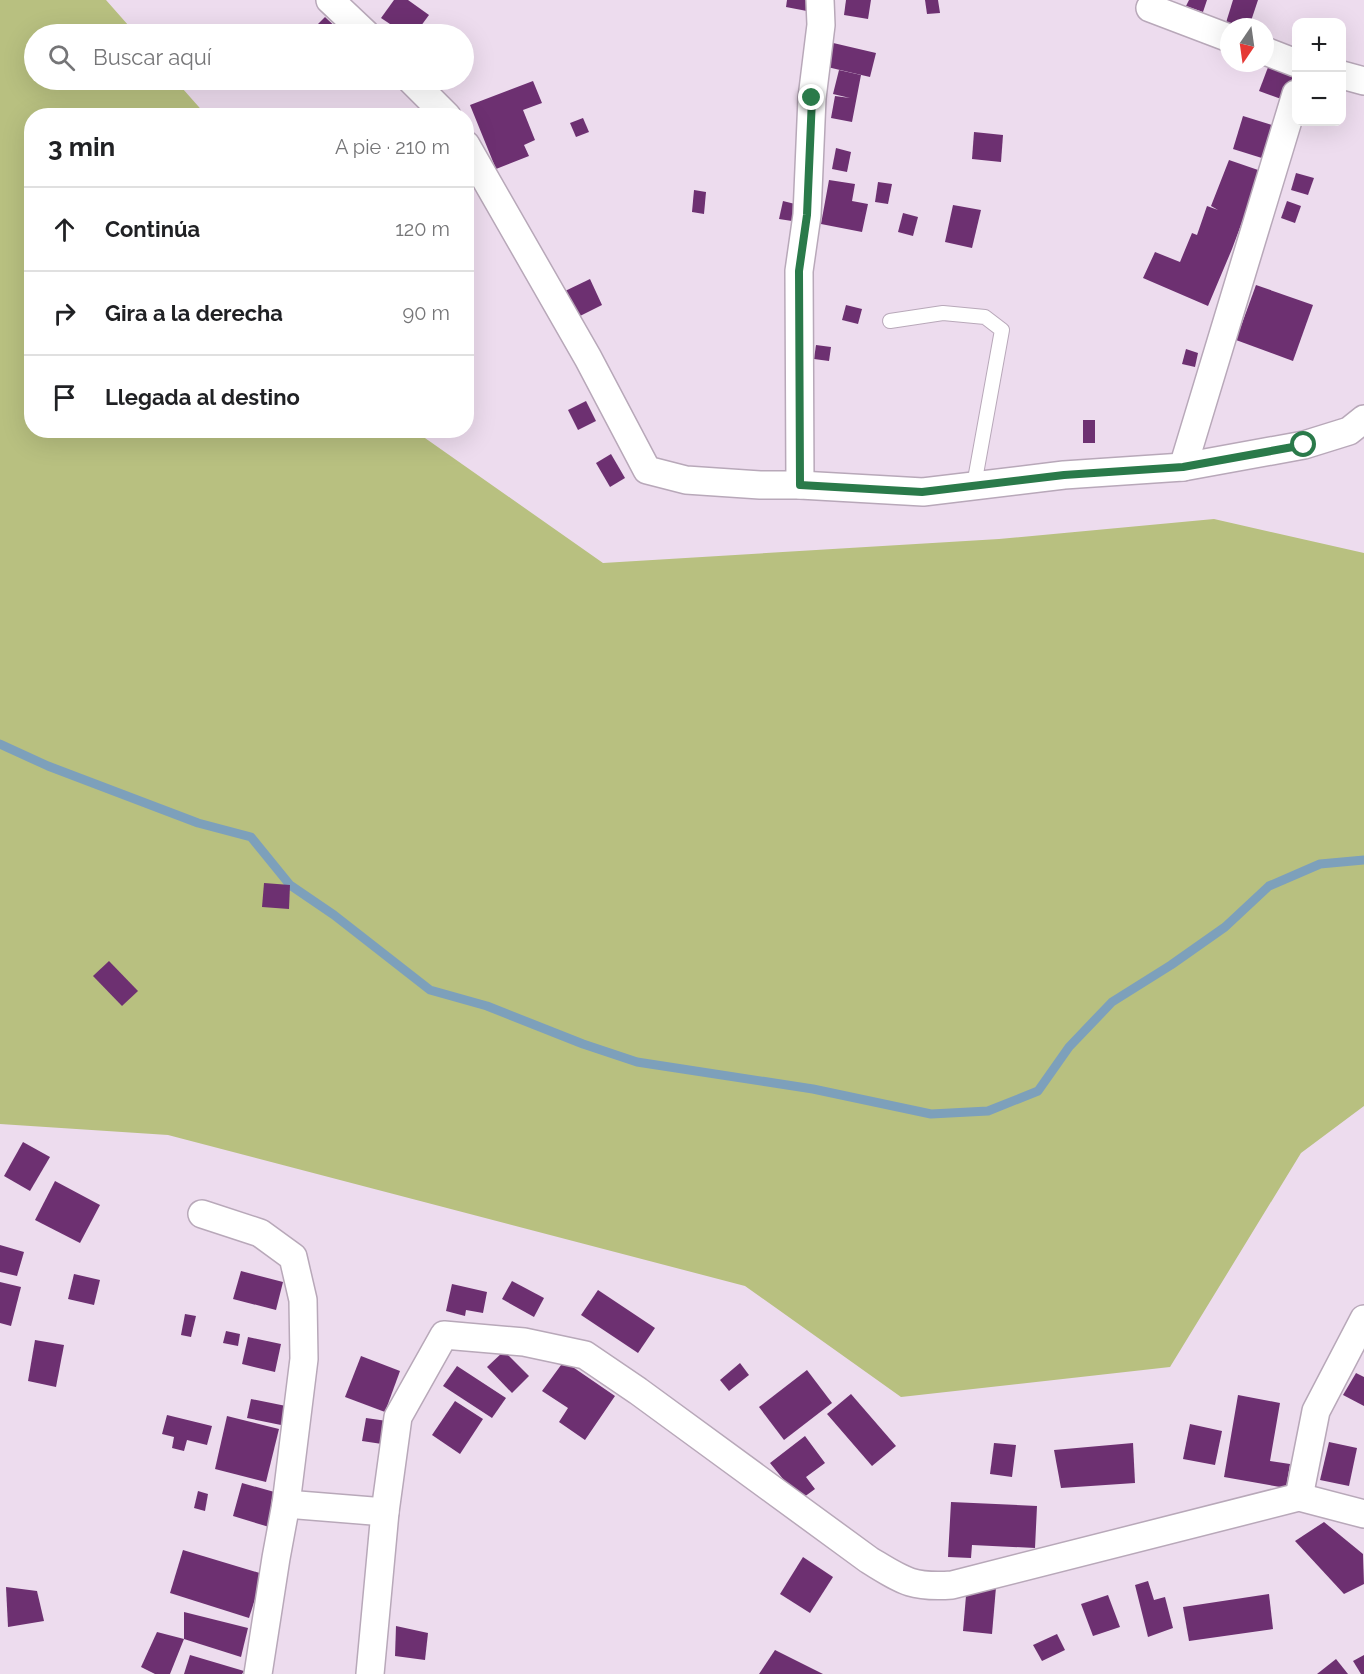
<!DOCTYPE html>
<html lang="es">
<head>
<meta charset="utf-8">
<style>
	:root { --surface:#fff; --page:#f2f2f2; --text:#202124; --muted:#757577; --line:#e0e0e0 }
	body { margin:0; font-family:Raleway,sans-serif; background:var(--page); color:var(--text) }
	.controls { position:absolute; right:18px; top:18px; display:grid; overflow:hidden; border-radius:12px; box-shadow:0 6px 24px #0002 }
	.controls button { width:54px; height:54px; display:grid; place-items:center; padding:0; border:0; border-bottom:2px solid var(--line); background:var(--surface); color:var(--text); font:30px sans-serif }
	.compass { position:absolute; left:1220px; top:18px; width:54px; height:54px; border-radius:50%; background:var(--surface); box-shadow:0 6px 24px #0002; rotate:193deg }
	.stop { position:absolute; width:18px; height:18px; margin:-14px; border:4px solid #2a7a4a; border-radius:50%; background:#fff }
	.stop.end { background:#2a7a4a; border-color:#fff; box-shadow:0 2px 6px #0008 }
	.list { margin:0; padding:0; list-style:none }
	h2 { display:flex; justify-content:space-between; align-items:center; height:78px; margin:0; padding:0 24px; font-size:26px }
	h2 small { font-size:20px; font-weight:400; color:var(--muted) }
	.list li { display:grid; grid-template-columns:39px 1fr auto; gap:18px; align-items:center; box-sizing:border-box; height:84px; padding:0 24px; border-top:2px solid var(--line) }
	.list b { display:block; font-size:22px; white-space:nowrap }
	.list em { font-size:20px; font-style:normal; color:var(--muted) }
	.icon { flex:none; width:33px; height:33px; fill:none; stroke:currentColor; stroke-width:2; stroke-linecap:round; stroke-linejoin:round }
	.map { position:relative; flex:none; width:1364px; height:1674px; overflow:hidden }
	.search { position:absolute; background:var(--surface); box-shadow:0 6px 24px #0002; left:24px; top:24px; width:450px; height:66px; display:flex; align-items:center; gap:15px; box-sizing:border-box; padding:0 21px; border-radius:33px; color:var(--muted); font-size:22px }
	.panel { position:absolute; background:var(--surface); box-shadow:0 6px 24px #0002; left:24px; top:108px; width:450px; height:330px; border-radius:24px }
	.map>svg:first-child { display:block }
	.green { fill:#b8c080 }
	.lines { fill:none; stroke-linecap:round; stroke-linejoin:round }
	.stream { stroke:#7da0bb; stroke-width:9 }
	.building { fill:#6d3071 }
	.service-casing { stroke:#b8a8b9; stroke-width:16 }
	.minor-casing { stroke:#b8a8b9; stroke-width:30 }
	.service { stroke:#fff; stroke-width:14 }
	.minor { stroke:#fff; stroke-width:27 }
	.route { stroke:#2a7a4a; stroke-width:8 }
</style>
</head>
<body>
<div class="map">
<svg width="1364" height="1674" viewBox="0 0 1364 1674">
	<rect width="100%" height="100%" fill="#eddcee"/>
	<path class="green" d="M 0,0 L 106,0 L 136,34 L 34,34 L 34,80 L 175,80 L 206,115 L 32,116 L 32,430 L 415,431 L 603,563 L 999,539 L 1214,519 L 1364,553 L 1364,1106 L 1301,1153 L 1170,1367 L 901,1397 L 745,1286 L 168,1135 L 0,1124 Z"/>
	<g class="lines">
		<path class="stream" d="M 0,744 L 48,766 L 198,823 L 251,837 L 290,885 L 334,915 L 430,990 L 487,1006 L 583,1044 L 637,1062 L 813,1089 L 931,1114 L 988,1111 L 1038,1091 L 1069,1047 L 1112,1002 L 1171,965 L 1225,927 L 1269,886 L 1320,864 L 1364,860"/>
	</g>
	<g class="building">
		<path d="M 394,0 L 408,0 L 429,15 L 415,34 L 405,34 L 381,18 Z"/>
		<path d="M 787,0 L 814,0 L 812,12 L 786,7 Z"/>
		<path d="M 846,0 L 871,0 L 868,19 L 844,15 Z"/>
		<path d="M 925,0 L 938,0 L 940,13 L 927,14 Z"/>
		<path d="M 1189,0 L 1207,0 L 1203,12 L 1186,6 Z"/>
		<path d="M 1233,0 L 1258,0 L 1249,27 L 1225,26 Z"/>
		<path d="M 325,17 L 341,32 L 338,34 L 319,34 L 313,29 Z"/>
		<path d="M 829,42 L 876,53 L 870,77 L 823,66 Z"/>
		<path d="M 1270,62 L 1295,71 L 1284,100 L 1259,91 Z"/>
		<path d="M 839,70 L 861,75 L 852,122 L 831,118 L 835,96 L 850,98 L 833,94 Z"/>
		<path d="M 533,81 L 542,103 L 523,110 L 535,140 L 524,145 L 529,156 L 496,169 L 470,105 Z"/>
		<path d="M 1243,116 L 1275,126 L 1265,159 L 1233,149 Z"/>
		<path d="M 583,118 L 589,132 L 576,137 L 570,123 Z"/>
		<path d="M 974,132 L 1003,135 L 1001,162 L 972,159 Z"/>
		<path d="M 836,148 L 851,152 L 847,172 L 832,169 Z"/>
		<path d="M 1229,160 L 1261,171 L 1232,249 L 1208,306 L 1143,278 L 1155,252 L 1180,262 L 1192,233 L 1197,235 L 1207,206 L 1218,210 L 1211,206 Z"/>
		<path d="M 1296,173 L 1314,178 L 1308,195 L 1291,190 Z"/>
		<path d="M 829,180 L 855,184 L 852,201 L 868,204 L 862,232 L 821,224 Z"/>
		<path d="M 878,182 L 892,184 L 888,204 L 875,202 Z"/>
		<path d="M 694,190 L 706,192 L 704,214 L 692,212 Z"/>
		<path d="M 783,201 L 795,204 L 792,221 L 779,219 Z"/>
		<path d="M 1287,201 L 1301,206 L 1295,223 L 1281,218 Z"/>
		<path d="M 953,205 L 981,210 L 972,248 L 945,242 Z"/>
		<path d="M 903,213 L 918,217 L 913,236 L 898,232 Z"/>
		<path d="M 590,279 L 602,305 L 576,318 L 563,292 Z"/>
		<path d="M 1256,285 L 1313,305 L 1293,361 L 1236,340 Z"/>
		<path d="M 846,305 L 862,309 L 858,324 L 842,320 Z"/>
		<path d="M 816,345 L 831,347 L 829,361 L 814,359 Z"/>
		<path d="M 1186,349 L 1198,353 L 1195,367 L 1182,364 Z"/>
		<path d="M 586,401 L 596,421 L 578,430 L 568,410 Z"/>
		<rect x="1083" y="420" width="12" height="23"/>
		<path d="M 611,454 L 625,478 L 610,487 L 596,463 Z"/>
		<path d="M 264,883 L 290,885 L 289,909 L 262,907 Z"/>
		<path d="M 109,961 L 138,991 L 122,1006 L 93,976 Z"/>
		<path d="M 23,1142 L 50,1157 L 30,1191 L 4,1176 Z"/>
		<path d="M 55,1181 L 100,1205 L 80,1243 L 35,1220 Z"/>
		<path d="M 0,1245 L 24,1252 L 17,1276 L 0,1272 Z"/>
		<path d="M 241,1271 L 283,1282 L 276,1310 L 233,1299 Z"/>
		<path d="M 74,1274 L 100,1280 L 94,1305 L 68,1299 Z"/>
		<path d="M 512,1281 L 544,1298 L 534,1317 L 502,1299 Z"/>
		<path d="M 0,1282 L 21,1287 L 11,1326 L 0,1323 Z"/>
		<path d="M 452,1284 L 487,1292 L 483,1313 L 466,1310 L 465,1316 L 446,1311 Z"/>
		<path d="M 598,1290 L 655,1328 L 638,1353 L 581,1315 Z"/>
		<path d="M 185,1314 L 196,1316 L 191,1337 L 181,1335 Z"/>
		<path d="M 226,1331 L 240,1334 L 238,1346 L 223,1343 Z"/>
		<path d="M 248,1337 L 281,1344 L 275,1372 L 242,1364 Z"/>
		<path d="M 35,1340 L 64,1345 L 56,1387 L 28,1381 Z"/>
		<path d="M 504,1351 L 529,1376 L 512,1393 L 487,1367 Z"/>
		<path d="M 361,1356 L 400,1371 L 385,1412 L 345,1397 Z"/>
		<path d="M 564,1361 L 615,1396 L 585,1440 L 559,1422 L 568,1408 L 542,1391 Z"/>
		<path d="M 740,1363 L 749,1375 L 729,1391 L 720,1380 Z"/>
		<path d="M 457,1366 L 506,1398 L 492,1418 L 443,1386 Z"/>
		<path d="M 807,1370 L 832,1403 L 784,1440 L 759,1407 Z"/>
		<path d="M 1356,1373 L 1364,1377 L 1364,1406 L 1343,1395 Z"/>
		<path d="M 851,1394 L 896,1446 L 872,1466 L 827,1414 Z"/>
		<path d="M 1238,1395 L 1280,1403 L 1270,1461 L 1290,1464 L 1286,1488 L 1224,1477 Z"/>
		<path d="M 251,1399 L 286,1406 L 281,1425 L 247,1418 Z"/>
		<path d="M 455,1401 L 483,1419 L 460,1454 L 432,1435 Z"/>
		<path d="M 167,1415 L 212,1426 L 207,1445 L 187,1440 L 184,1451 L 172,1448 L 174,1437 L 162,1434 Z"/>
		<path d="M 227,1416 L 279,1429 L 266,1482 L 215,1469 Z"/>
		<path d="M 366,1418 L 387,1421 L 382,1444 L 362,1441 Z"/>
		<path d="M 1190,1424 L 1222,1431 L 1215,1465 L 1183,1459 Z"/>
		<path d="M 805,1436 L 825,1463 L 806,1477 L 815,1489 L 800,1500 L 770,1463 Z"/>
		<path d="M 1329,1442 L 1357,1448 L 1349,1486 L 1320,1480 Z"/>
		<path d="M 994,1443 L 1016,1445 L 1012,1477 L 990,1474 Z"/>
		<path d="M 1133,1443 L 1135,1483 L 1061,1488 L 1054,1450 Z"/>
		<path d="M 242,1483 L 278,1493 L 269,1527 L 233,1516 Z"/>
		<path d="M 198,1491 L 208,1494 L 205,1511 L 194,1508 Z"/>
		<path d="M 951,1502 L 1037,1506 L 1035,1548 L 972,1545 L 971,1558 L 948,1557 Z"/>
		<path d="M 1324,1522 L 1363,1554 L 1364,1584 L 1344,1594 L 1295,1541 Z"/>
		<path d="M 183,1550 L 263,1574 L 249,1618 L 170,1593 Z"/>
		<path d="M 803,1557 L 833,1577 L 810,1613 L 780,1594 Z"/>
		<path d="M 1148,1581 L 1154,1600 L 1165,1597 L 1173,1628 L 1148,1637 L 1135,1585 Z"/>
		<path d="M 967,1584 L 996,1587 L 992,1634 L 963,1631 Z"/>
		<path d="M 6,1587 L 37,1591 L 44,1621 L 8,1627 Z"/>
		<path d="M 1269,1594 L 1273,1629 L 1189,1641 L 1183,1607 Z"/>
		<path d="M 1108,1595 L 1120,1627 L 1093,1636 L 1081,1604 Z"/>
		<path d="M 184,1612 L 248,1628 L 241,1657 L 184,1639 Z"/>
		<path d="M 396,1626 L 428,1633 L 425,1660 L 395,1656 Z"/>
		<path d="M 157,1632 L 184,1639 L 170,1674 L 155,1674 L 141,1667 Z"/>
		<path d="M 1057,1634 L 1065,1650 L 1042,1661 L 1033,1645 Z"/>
		<path d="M 775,1650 L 823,1674 L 759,1674 Z"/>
		<path d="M 190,1655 L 244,1671 L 242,1674 L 184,1674 Z"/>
		<path d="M 1364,1655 L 1364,1674 L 1361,1674 L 1353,1661 Z"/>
		<path d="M 1336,1659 L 1348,1674 L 1317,1674 Z"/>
	</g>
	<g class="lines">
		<defs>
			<path id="service" d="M 890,321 L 943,313 L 985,317 L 1002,330 L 974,485"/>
			<g id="minor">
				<path d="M 330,0 L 366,34"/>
				<path d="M 1150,8 L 1229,38"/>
				<path d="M 1265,51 L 1296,63"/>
				<path d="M 1342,75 L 1364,81"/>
				<path d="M 411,80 L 447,116"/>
				<path d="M 466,145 L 588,358 L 647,470 L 686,480 L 760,485 L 800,485 L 923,492 L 1064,475 L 1183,467 L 1304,445 L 1349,431 L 1364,419"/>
				<path d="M 1183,467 L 1296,94"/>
				<path d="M 800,485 L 799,271 L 807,215 L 812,98 L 821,25 L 820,0"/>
				<path d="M 202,1214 L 260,1233 L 293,1257 L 303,1300 L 304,1359 L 286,1504 L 276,1558 L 258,1674"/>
				<path d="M 1299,1497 L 1316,1411 L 1364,1319"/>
				<path d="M 286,1504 L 385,1512"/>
				<path d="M 370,1674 L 385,1512 L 398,1417 L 444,1335 L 524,1342 L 585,1355 L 638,1391 L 869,1560 C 902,1580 911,1588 952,1585 L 1299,1497 L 1364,1514"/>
			</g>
		</defs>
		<use href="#service" class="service-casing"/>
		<use href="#minor" class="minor-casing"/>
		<use href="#service" class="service"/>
		<use href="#minor" class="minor"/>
	</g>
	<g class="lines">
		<path class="route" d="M 812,98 L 807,215 L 799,271 L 800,485 L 922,492 L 1064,475 L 1183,467 L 1304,445"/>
	</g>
</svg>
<div class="controls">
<button>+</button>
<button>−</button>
</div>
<svg class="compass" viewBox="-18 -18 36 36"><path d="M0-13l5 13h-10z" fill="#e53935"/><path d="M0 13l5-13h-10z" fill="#757577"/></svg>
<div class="stop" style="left:1304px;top:445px"></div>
<div class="stop end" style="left:812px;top:98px"></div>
<div class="search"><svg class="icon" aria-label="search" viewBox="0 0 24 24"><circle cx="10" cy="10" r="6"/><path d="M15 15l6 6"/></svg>Buscar aquí</div>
<section class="panel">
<h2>3 min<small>A pie · 210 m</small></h2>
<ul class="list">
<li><svg class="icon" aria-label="ahead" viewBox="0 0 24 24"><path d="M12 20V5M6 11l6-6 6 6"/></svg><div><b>Continúa</b></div><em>120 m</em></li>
<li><svg class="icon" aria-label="right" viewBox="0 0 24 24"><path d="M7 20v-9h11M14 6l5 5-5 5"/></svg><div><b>Gira a la derecha</b></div><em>90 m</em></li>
<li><svg class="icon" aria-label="arrive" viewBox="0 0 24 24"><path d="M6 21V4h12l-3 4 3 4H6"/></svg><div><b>Llegada al destino</b></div></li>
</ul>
</section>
</div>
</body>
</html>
